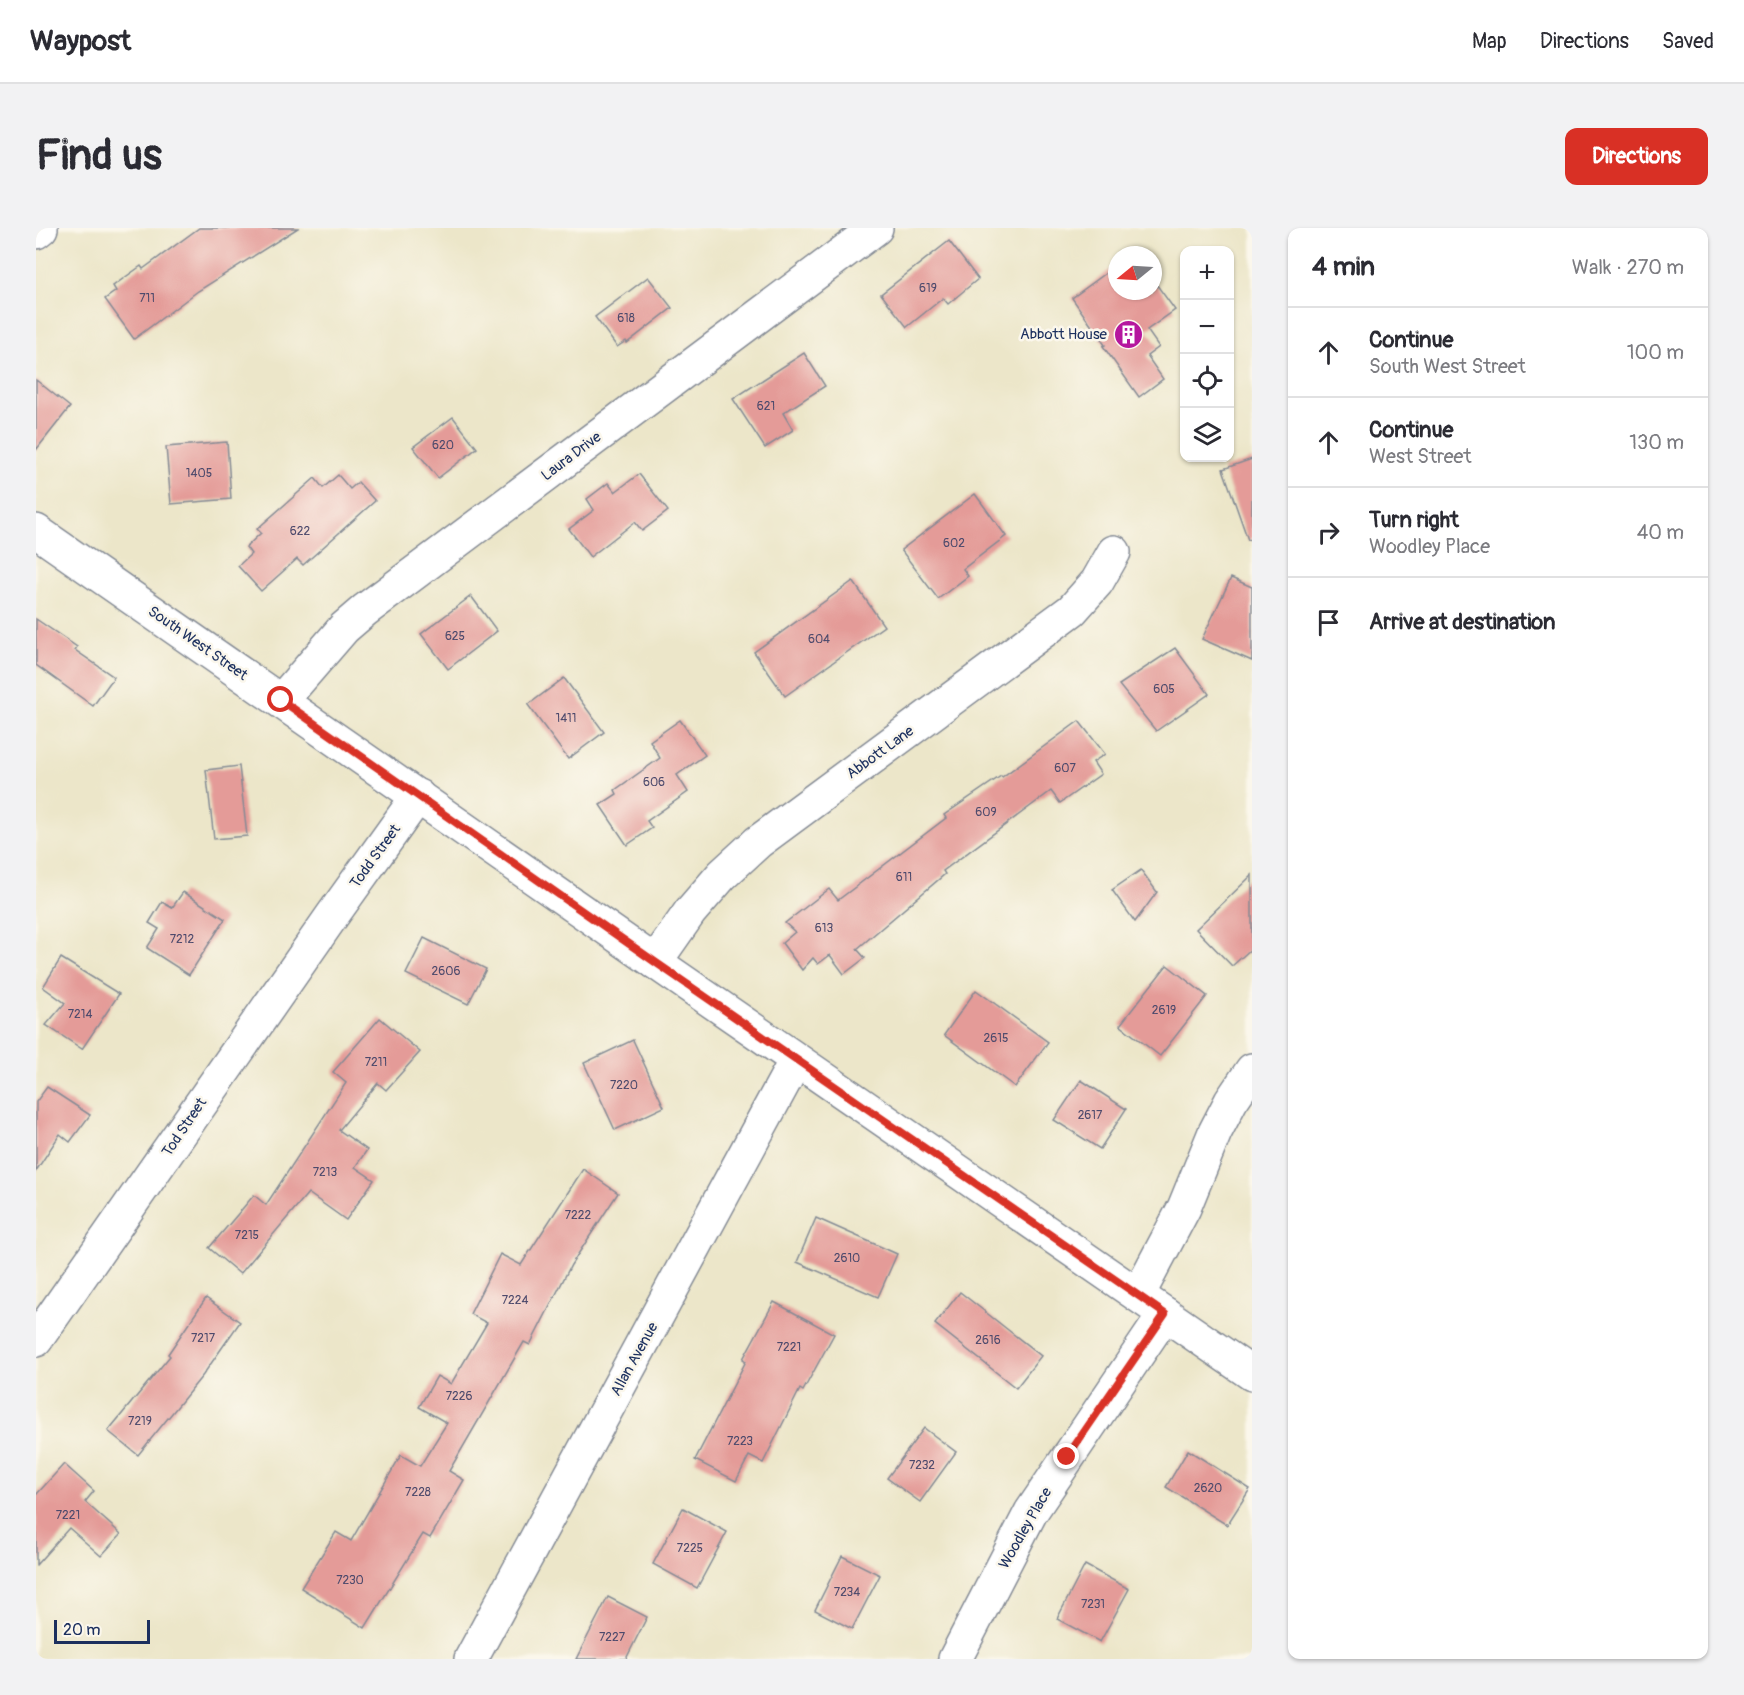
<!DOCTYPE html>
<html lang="en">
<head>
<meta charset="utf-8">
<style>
	:root { --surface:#fff; --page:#f2f2f3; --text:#2b2b33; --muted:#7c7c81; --line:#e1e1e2; --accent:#d93025 }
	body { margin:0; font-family:Pangolin,sans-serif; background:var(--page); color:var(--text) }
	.controls { position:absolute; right:18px; top:18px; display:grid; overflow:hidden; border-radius:12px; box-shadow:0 2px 4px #0004 }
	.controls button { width:54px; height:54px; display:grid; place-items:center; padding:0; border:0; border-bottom:2px solid var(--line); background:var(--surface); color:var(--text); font:30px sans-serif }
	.compass { position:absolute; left:1072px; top:18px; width:54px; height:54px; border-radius:50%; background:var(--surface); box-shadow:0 2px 4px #0004; rotate:252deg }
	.scale { position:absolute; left:18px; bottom:15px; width:96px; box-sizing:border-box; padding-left:6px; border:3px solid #1b2f5e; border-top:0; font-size:16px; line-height:21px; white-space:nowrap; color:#1b2f5e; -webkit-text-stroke:4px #fbf7ec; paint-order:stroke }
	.stop { position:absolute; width:18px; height:18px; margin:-14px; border:4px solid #d93025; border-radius:50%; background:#fff }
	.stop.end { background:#d93025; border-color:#fff; box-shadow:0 2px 6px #0008 }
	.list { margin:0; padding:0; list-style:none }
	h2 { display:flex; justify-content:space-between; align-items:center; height:78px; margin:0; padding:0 24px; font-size:26px }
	h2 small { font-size:20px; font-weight:400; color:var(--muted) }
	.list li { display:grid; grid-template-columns:39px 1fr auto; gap:18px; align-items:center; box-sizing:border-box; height:90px; padding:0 24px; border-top:2px solid var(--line) }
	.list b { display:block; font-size:22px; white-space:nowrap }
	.list p { margin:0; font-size:20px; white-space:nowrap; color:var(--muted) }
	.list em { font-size:20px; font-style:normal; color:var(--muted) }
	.icon { flex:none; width:33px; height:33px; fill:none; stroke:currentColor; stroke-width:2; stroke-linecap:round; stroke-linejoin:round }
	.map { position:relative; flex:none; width:1216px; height:1431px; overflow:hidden; border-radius:12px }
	header { display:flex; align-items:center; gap:36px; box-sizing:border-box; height:84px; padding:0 30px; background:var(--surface); border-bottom:2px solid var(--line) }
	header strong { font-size:28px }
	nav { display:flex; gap:33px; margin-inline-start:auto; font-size:21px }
	.intro { display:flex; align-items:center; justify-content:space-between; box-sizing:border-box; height:144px; padding:0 36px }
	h1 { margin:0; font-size:42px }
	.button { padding:15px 27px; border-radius:12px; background:var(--accent); color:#fff; font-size:21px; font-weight:700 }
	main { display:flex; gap:36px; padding:0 36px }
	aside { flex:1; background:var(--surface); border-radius:12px; box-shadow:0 2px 4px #0004 }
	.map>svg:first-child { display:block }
	.building { fill:#e49b98 }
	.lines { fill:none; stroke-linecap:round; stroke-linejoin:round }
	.minor-casing { stroke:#848a94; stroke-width:36 }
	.major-casing { stroke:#848a94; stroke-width:36 }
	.minor { stroke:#fff; stroke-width:33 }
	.major { stroke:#fff; stroke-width:33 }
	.route { stroke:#d93025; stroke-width:8 }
	.labels { text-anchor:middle; stroke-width:5; stroke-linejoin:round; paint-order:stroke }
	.number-label { font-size:12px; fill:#4d4a6c }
	.poi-label { font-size:15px; fill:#1b2f5e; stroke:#fbf7ec; text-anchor:end }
	.street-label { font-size:15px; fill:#1b2f5e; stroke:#fbf7ec }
</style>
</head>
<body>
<header>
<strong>Waypost</strong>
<nav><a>Map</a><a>Directions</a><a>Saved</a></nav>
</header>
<div class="intro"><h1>Find us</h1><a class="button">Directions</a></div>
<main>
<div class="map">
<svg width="1216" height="1431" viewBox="0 0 1216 1431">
	<rect width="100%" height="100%" fill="#fbf7ec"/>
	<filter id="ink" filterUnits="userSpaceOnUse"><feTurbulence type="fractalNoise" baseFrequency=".0167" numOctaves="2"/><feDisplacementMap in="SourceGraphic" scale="12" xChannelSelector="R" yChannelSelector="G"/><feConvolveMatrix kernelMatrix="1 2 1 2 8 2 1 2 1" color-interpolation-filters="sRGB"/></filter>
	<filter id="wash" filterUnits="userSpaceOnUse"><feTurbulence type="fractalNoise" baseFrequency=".008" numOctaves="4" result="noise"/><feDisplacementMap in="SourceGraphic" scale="24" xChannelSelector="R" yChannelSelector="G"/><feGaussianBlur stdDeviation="1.35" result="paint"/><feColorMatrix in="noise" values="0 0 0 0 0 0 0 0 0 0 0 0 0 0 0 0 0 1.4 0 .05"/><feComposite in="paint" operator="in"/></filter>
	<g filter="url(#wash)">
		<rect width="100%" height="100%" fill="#ece6c9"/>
		<g id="blocks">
			<g class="building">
				<path d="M 163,0 L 262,0 L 162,63 L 98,111 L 69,71 L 80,63 L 77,58 L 105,38 L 107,41 Z"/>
				<path d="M 913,13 L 942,51 L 912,76 L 907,70 L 871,99 L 845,66 Z"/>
				<path d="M 1077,40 L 1081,46 L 1081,63 L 1093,63 L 1096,68 L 1103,63 L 1117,63 L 1118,53 L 1139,82 L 1111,102 L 1123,119 L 1111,128 L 1127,151 L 1103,169 L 1067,118 L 1069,117 L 1036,70 Z"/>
				<path d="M 612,49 L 636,80 L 591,115 L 590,113 L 581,119 L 559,89 Z"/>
				<path d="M 768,125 L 789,158 L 747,185 L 757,202 L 729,220 L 697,171 Z"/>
				<path d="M 0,152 L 34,179 L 0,222 Z"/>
				<path d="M 417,189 L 441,220 L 402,250 L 377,219 Z"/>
				<path d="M 191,214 L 195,271 L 135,276 L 130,219 Z"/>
				<path d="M 1216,231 L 1216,311 L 1212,312 L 1187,241 Z"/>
				<path d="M 603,246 L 632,283 L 606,303 L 599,294 L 554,329 L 533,301 L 558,282 L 551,271 L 572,255 L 579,264 Z"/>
				<path d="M 302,247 L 314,261 L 322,254 L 339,273 L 267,337 L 261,331 L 225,363 L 202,338 L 215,326 L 210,319 L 225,305 L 221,301 L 279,250 L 287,260 Z"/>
				<path d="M 939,266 L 970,308 L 927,341 L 932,348 L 902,371 L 865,322 Z"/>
				<path d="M 1195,350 L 1216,359 L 1216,433 L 1166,411 Z"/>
				<path d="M 817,353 L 848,398 L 749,468 L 718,424 Z"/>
				<path d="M 435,368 L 461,403 L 412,441 L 385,406 Z"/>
				<path d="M 0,391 L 41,419 L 39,422 L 78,449 L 57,478 L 0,437 Z"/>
				<path d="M 1139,420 L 1173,466 L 1120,503 L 1083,457 Z"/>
				<path d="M 528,450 L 568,504 L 532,531 L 492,477 Z"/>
				<path d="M 644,492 L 669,527 L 641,547 L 652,564 L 611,593 L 616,600 L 591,617 L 564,577 L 581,566 L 579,562 L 624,530 L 614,513 Z"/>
				<path d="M 1043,493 L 1069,526 L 1057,534 L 1065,546 L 1024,575 L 1015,563 L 907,643 L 909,646 L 821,721 L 829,730 L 808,746 L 794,727 L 782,736 L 777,730 L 766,742 L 746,715 L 759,704 L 749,695 L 793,661 L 802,672 L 910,590 L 908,587 L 965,548 L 966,549 Z"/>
				<path d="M 203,538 L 211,608 L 178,611 L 170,542 Z"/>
				<path d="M 1105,642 L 1121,664 L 1099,694 L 1076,662 Z"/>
				<path d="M 1216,647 L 1216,720 L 1196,738 L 1160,701 Z"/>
				<path d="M 147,664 L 189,691 L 153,747 L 111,720 L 123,701 L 113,695 L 126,674 L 136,680 Z"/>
				<path d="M 388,710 L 450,741 L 432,776 L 370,746 Z"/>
				<path d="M 25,730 L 83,766 L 46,821 L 10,797 L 29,775 L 7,759 Z"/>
				<path d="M 1131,737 L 1171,768 L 1124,828 L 1084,797 Z"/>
				<path d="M 940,762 L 1012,814 L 979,859 L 908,807 Z"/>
				<path d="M 344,790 L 384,824 L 350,862 L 342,855 L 303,902 L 331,922 L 319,939 L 338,952 L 310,992 L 272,965 L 204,1046 L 173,1020 L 218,967 L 230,977 L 310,855 L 297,844 Z"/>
				<path d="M 597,812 L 628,879 L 579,902 L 548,835 Z"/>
				<path d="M 1045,852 L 1090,881 L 1064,921 L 1018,892 Z"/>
				<path d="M 11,859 L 54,887 L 34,914 L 24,906 L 0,943 L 0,874 Z"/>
				<path d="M 547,941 L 582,965 L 535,1037 L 494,1117 L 488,1114 L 413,1243 L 428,1252 L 394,1310 L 387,1306 L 329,1400 L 265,1360 L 300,1304 L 315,1313 L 365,1227 L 384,1238 L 411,1195 L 383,1179 L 401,1148 L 415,1156 L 451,1095 L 434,1086 L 464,1026 L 485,1037 Z"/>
				<path d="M 780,990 L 861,1026 L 842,1069 L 761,1034 Z"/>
				<path d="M 924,1064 L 1005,1128 L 980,1160 L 899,1096 Z"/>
				<path d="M 170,1070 L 204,1094 L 167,1147 L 102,1227 L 72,1203 L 134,1128 L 132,1126 Z"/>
				<path d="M 738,1074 L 798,1106 L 767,1163 L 764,1161 L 727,1235 L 713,1228 L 700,1253 L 659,1232 L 710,1133 L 707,1131 Z"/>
				<path d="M 888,1200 L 920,1224 L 884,1274 L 851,1250 Z"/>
				<path d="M 1152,1222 L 1214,1261 L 1191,1297 L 1130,1259 Z"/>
				<path d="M 28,1236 L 58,1263 L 49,1274 L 85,1306 L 65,1328 L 33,1300 L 0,1337 L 0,1267 Z"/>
				<path d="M 647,1280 L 691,1304 L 661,1360 L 617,1336 Z"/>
				<path d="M 806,1328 L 844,1347 L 816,1401 L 779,1382 Z"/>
				<path d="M 1049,1337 L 1093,1361 L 1064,1414 L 1021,1391 Z"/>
				<path d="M 572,1369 L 611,1389 L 590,1431 L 540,1431 Z"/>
			</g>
		</g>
	</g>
	<g filter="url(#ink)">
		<use href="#blocks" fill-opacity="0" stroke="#848a94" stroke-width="1.5"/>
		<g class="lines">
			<defs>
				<g id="minor">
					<path d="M 0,4 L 5,0"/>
					<path d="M 245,473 L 308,400 L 329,382 L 840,0"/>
					<path d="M 619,734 L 654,684 L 686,647 L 722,614 L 1036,382 L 1061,354 L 1078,324"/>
					<path d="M 1102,1067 L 1148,980 L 1179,904 L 1195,873 L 1216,842"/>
					<path d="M 0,1112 L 296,688 L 382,568"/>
					<path d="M 435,1431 L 760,832"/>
					<path d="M 919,1431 L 995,1284 L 1129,1086"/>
				</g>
				<path id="major" d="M 0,303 L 619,734 L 1216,1146"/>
			</defs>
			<use href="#minor" class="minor-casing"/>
			<use href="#major" class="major-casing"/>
			<use href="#minor" class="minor"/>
			<use href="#major" class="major"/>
		</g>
	</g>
	<g class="lines" filter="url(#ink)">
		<path class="route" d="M 245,472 L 619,734 L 1129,1086 L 1031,1229"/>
	</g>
	<defs>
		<symbol id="building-disc" viewBox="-11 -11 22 22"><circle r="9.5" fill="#b5179e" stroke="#fbf7ec"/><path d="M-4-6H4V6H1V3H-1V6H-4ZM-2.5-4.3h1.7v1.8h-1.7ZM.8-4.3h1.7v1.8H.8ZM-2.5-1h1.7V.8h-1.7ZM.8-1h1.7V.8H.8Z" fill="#fff"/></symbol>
	</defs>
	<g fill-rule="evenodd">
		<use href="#building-disc" x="1076" y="90" width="33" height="33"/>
	</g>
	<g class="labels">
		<g class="number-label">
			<text x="892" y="64">619</text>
			<text x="111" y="74">711</text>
			<text x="590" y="94">618</text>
			<text x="730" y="182">621</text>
			<text x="407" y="221">620</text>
			<text x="163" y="249">1405</text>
			<text x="264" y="307">622</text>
			<text x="918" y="319">602</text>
			<text x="419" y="412">625</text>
			<text x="783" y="415">604</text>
			<text x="1128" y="465">605</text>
			<text x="530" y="494">1411</text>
			<text x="1029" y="544">607</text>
			<text x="618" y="558">606</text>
			<text x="950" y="588">609</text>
			<text x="868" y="653">611</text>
			<text x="788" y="704">613</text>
			<text x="146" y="715">7212</text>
			<text x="410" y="747">2606</text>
			<text x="1128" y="786">2619</text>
			<text x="44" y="790">7214</text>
			<text x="960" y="814">2615</text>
			<text x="340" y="838">7211</text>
			<text x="588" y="861">7220</text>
			<text x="1054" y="891">2617</text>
			<text x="289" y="948">7213</text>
			<text x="542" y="991">7222</text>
			<text x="211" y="1011">7215</text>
			<text x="811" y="1034">2610</text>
			<text x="479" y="1076">7224</text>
			<text x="167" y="1114">7217</text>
			<text x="952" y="1116">2616</text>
			<text x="753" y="1123">7221</text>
			<text x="423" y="1172">7226</text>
			<text x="104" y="1197">7219</text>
			<text x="704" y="1217">7223</text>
			<text x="886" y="1241">7232</text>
			<text x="1172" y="1264">2620</text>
			<text x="382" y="1268">7228</text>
			<text x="32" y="1291">7221</text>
			<text x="654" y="1324">7225</text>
			<text x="314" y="1356">7230</text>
			<text x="811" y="1368">7234</text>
			<text x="1057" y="1380">7231</text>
			<text x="576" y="1413">7227</text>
		</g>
		<g class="poi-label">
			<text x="1071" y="111">Abbott House</text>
		</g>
		<g class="street-label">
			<text transform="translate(535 228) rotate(-37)" y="5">Laura Drive</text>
			<text transform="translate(162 415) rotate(35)" y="5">South West Street</text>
			<text transform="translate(844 524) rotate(-36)" y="5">Abbott Lane</text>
			<text transform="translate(339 628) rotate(-54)" y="5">Todd Street</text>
			<text transform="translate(148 899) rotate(-56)" y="5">Tod Street</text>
			<text transform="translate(598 1131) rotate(-61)" y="5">Allan Avenue</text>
			<text transform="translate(989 1300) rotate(-60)" y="5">Woodley Place</text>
		</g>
	</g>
</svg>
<div class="controls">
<button>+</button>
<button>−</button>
<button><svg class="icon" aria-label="locate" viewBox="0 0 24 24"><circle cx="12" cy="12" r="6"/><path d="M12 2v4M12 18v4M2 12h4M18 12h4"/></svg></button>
<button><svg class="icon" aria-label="layers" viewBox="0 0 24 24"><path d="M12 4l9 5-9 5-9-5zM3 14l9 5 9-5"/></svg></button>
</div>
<svg class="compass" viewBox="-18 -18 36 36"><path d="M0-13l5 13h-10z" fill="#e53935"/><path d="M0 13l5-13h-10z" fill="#7c7c81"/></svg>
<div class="scale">20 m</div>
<div class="stop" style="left:245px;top:472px"></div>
<div class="stop end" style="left:1031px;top:1229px"></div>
</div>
<aside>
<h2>4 min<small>Walk · 270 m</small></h2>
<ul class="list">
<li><svg class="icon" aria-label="ahead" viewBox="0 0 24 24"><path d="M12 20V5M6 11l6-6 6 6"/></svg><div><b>Continue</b><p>South West Street</p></div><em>100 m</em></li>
<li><svg class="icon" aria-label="ahead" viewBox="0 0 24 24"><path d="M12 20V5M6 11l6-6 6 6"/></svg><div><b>Continue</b><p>West Street</p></div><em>130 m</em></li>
<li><svg class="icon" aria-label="right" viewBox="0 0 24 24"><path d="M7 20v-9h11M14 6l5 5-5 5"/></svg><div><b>Turn right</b><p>Woodley Place</p></div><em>40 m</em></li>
<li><svg class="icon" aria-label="arrive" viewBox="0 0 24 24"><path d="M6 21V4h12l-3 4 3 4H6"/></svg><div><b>Arrive at destination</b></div></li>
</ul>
</aside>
</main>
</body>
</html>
